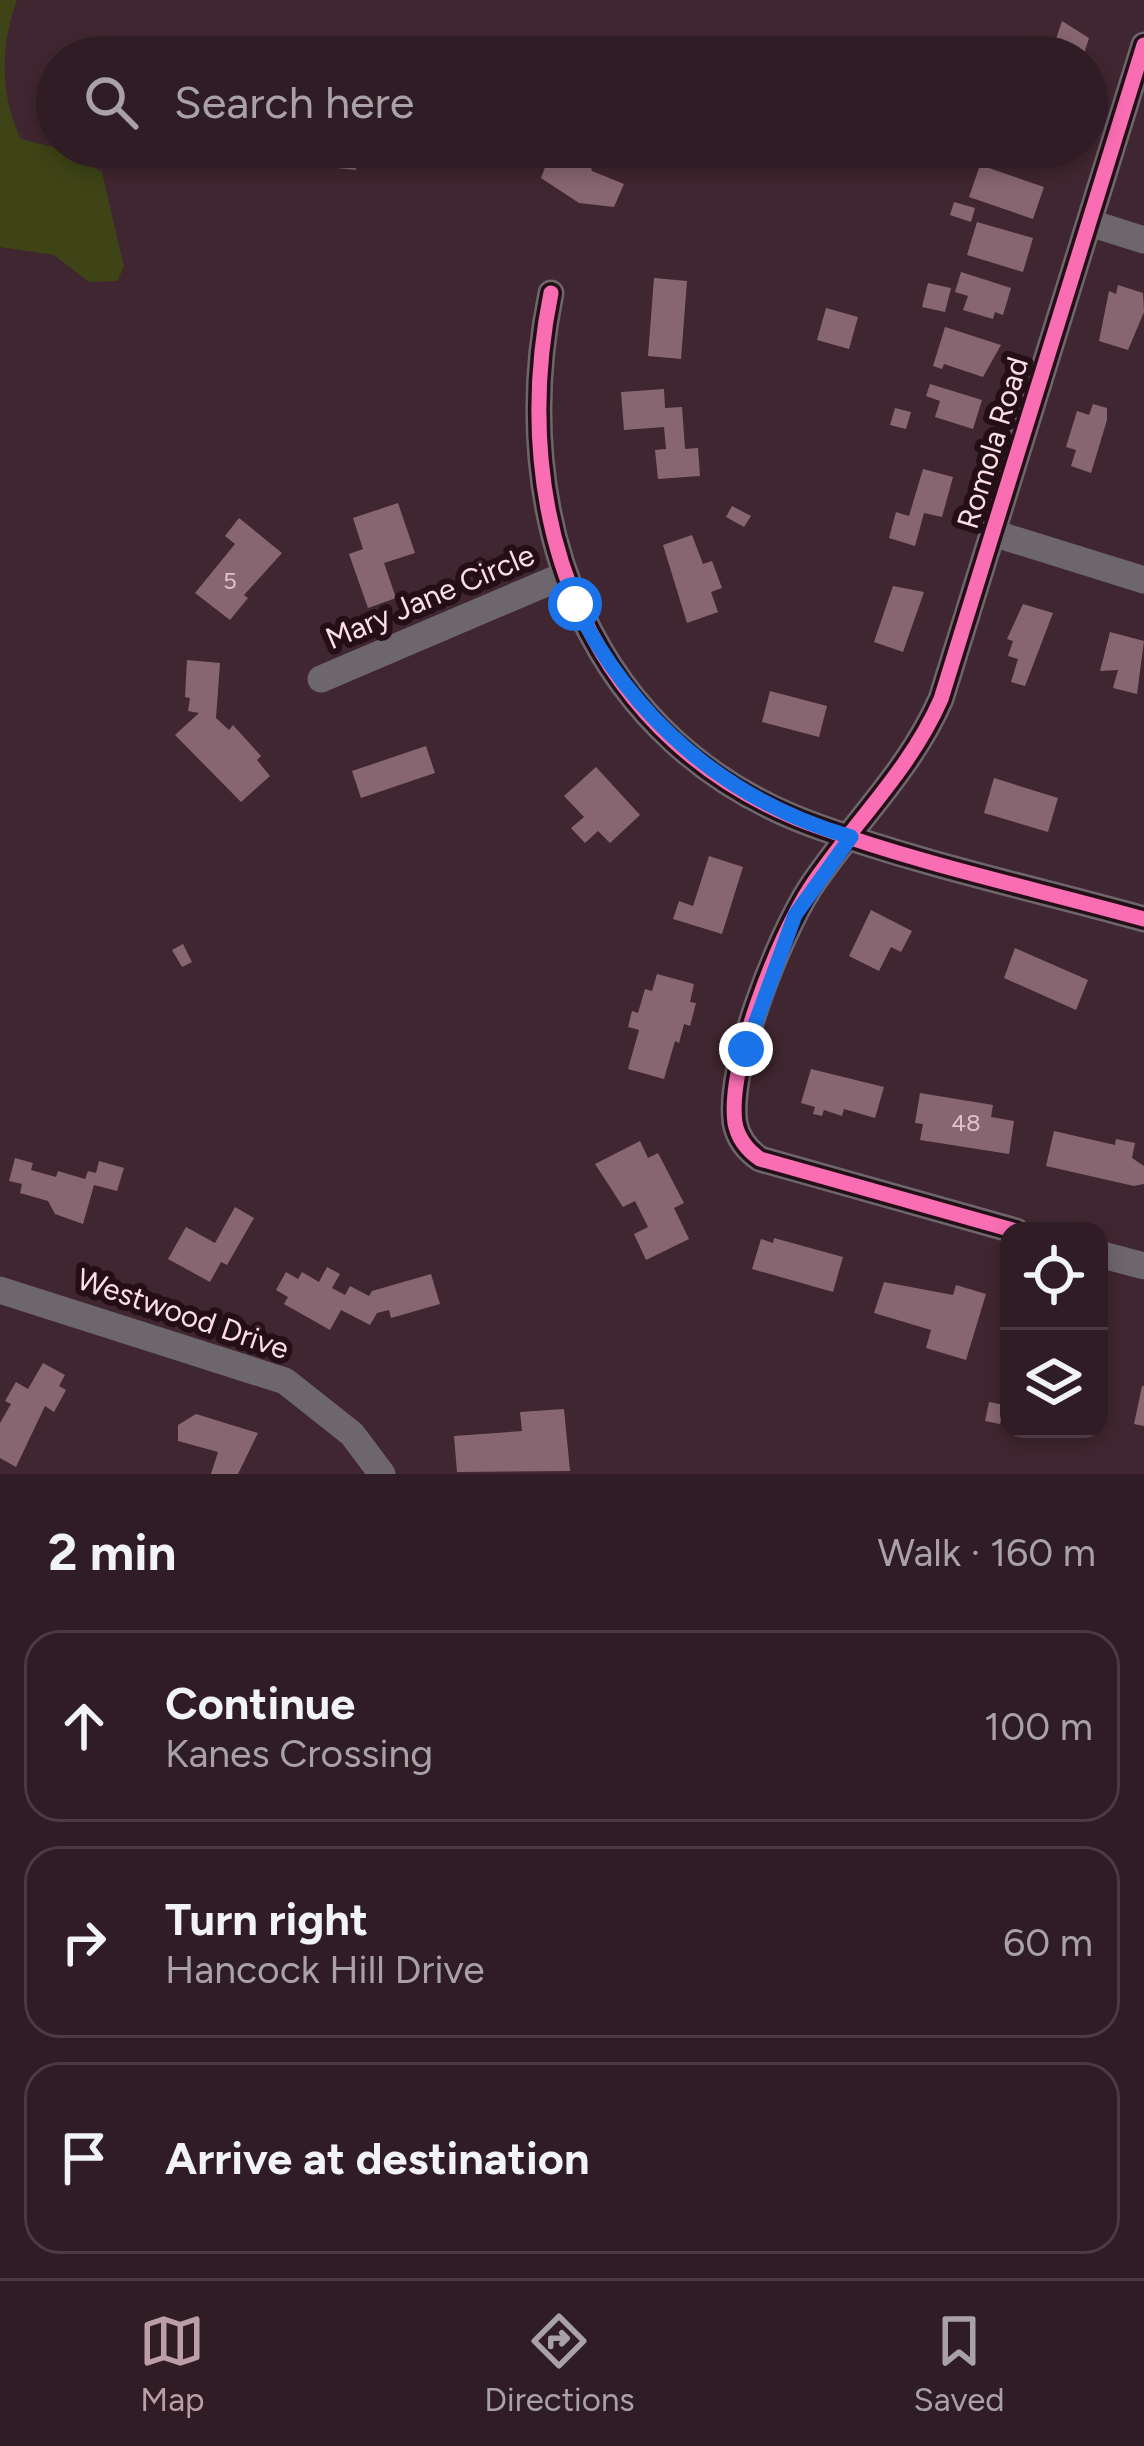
<!DOCTYPE html>
<html lang="en">
<head>
<meta charset="utf-8">
<style>
	:root { --surface:#301c24; --page:#38252c; --text:#f1f3f6; --muted:#a8a1a6; --line:#4b3a41; --accent:#bc9ea6 }
	body { margin:0; font-family:Figtree,sans-serif; background:var(--page); color:var(--text) }
	.controls { position:absolute; right:36px; bottom:36px; display:grid; overflow:hidden; border-radius:24px; box-shadow:0 6px 18px #0003 }
	.controls button { width:108px; height:108px; display:grid; place-items:center; padding:0; border:0; border-bottom:3px solid var(--line); background:var(--surface); color:var(--text); font:60px sans-serif }
	.stop { position:absolute; width:36px; height:36px; margin:-27px; border:9px solid #1a73e8; border-radius:50%; background:#fff }
	.stop.end { background:#1a73e8; border-color:#fff; box-shadow:0 3px 12px #0008 }
	.list { margin:0; padding:0; list-style:none }
	h2 { display:flex; justify-content:space-between; align-items:center; height:156px; margin:0; padding:0 48px; font-size:51px }
	h2 small { font-size:39px; font-weight:400; color:var(--muted) }
	.list li { display:grid; grid-template-columns:78px 1fr auto; gap:36px; align-items:center; box-sizing:border-box; height:192px; margin:0 24px 24px; padding:0 24px; border:3px solid var(--line); border-radius:36px }
	.list b { display:block; font-size:45px; white-space:nowrap }
	.list p { margin:0; font-size:39px; white-space:nowrap; color:var(--muted) }
	.list em { font-size:39px; font-style:normal; color:var(--muted) }
	.icon { flex:none; width:66px; height:66px; fill:none; stroke:currentColor; stroke-width:2; stroke-linecap:round; stroke-linejoin:round }
	.map { position:relative; flex:none; width:1144px; height:1474px; overflow:hidden }
	.search { position:absolute; background:var(--surface); box-shadow:0 6px 18px #0003; left:36px; right:36px; top:36px; height:132px; display:flex; align-items:center; gap:30px; box-sizing:border-box; padding:0 42px; border-radius:66px; color:var(--muted); font-size:45px }
	.sheet { height:804px; background:var(--surface) }
	nav { display:flex; justify-content:space-around; align-items:center; box-sizing:border-box; height:168px; border-top:3px solid var(--line); background:var(--surface); font-size:33px; color:var(--muted) }
	nav a { display:grid; justify-items:center; gap:6px }
	nav .on { color:var(--accent) }
	.map>svg:first-child { display:block }
	.green { fill:#3e4416 }
	.building { fill:#886671 }
	.lines { fill:none; stroke-linecap:round; stroke-linejoin:round }
	.minor { stroke:#6e666d; stroke-width:27 }
	.cycleway-casing { stroke:#240f16; stroke-width:22 }
	.cycleway { stroke:#f96db3; stroke-width:15 }
	.route { stroke:#1a73e8; stroke-width:15 }
	.labels { text-anchor:middle; stroke-width:12; stroke-linejoin:round; paint-order:stroke }
	.number-label { font-size:24px; fill:#e0c0c9 }
	.street-label { font-size:30px; fill:#fedee6; stroke:#240f16 }
</style>
</head>
<body>
<div class="map">
<svg width="1144" height="1474" viewBox="0 0 1144 1474">
	<rect width="100%" height="100%" fill="#402630"/>
	<path class="green" d="M 0,0 L 17,0 C 0,45 0,97 21,139 L 69,151 L 102,172 L 124,267 L 117,281 L 89,282 L 54,255 L 0,247 Z"/>
	<g class="building">
		<path d="M 1062,21 L 1089,38 L 1083,57 L 1050,57 Z"/>
		<path d="M 280,147 L 358,147 L 356,170 L 278,162 Z"/>
		<path d="M 570,150 L 588,157 L 592,171 L 624,184 L 614,207 L 579,203 L 541,178 L 550,154 L 565,160 Z"/>
		<path d="M 980,165 L 1044,187 L 1033,219 L 969,197 Z"/>
		<path d="M 954,202 L 975,208 L 971,222 L 950,215 Z"/>
		<path d="M 977,222 L 1033,238 L 1023,272 L 967,255 Z"/>
		<path d="M 961,272 L 1011,288 L 1003,315 L 995,312 L 993,319 L 963,310 L 968,296 L 955,292 Z"/>
		<path d="M 654,278 L 687,281 L 681,359 L 648,356 Z"/>
		<path d="M 928,283 L 951,288 L 945,312 L 922,307 Z"/>
		<path d="M 1118,285 L 1143,293 L 1144,312 L 1128,350 L 1099,341 L 1109,291 L 1116,294 Z"/>
		<path d="M 826,308 L 858,317 L 849,349 L 817,340 Z"/>
		<path d="M 945,327 L 1001,345 L 983,377 L 944,364 L 942,369 L 933,366 Z"/>
		<path d="M 930,384 L 982,400 L 973,429 L 935,417 L 940,401 L 926,396 Z"/>
		<path d="M 664,389 L 665,408 L 682,407 L 685,449 L 698,448 L 700,476 L 658,479 L 655,450 L 666,449 L 664,427 L 624,430 L 621,392 Z"/>
		<path d="M 1093,404 L 1107,408 L 1107,420 L 1091,473 L 1071,466 L 1076,450 L 1066,447 L 1077,411 L 1089,415 Z"/>
		<path d="M 895,408 L 911,412 L 906,429 L 890,425 Z"/>
		<path d="M 923,469 L 953,477 L 942,517 L 924,513 L 915,546 L 889,538 L 896,512 L 909,516 Z"/>
		<path d="M 398,503 L 415,553 L 384,563 L 396,598 L 368,608 L 349,554 L 363,549 L 353,518 Z"/>
		<path d="M 732,506 L 751,516 L 744,527 L 726,517 Z"/>
		<path d="M 239,518 L 282,553 L 244,595 L 248,598 L 230,620 L 195,593 L 235,544 L 225,536 Z"/>
		<path d="M 692,535 L 703,564 L 712,561 L 722,588 L 711,592 L 718,612 L 687,623 L 663,545 Z"/>
		<path d="M 893,586 L 924,592 L 903,652 L 874,642 Z"/>
		<path d="M 1023,604 L 1053,613 L 1025,686 L 1011,682 L 1018,659 L 1008,656 L 1013,641 L 1007,639 Z"/>
		<path d="M 1110,632 L 1144,641 L 1137,694 L 1113,688 L 1118,670 L 1100,671 Z"/>
		<path d="M 187,660 L 220,663 L 216,718 L 229,730 L 233,725 L 261,756 L 257,760 L 270,776 L 241,802 L 175,735 L 199,713 L 188,711 L 190,698 L 185,697 Z"/>
		<path d="M 770,691 L 827,706 L 819,737 L 762,722 Z"/>
		<path d="M 426,746 L 435,773 L 361,798 L 352,771 Z"/>
		<path d="M 596,767 L 640,815 L 610,843 L 598,831 L 585,843 L 571,828 L 584,817 L 564,796 Z"/>
		<path d="M 994,778 L 1058,798 L 1048,832 L 984,813 Z"/>
		<path d="M 709,856 L 743,867 L 722,934 L 673,919 L 679,901 L 693,906 Z"/>
		<path d="M 871,910 L 912,931 L 901,952 L 891,947 L 879,971 L 849,956 Z"/>
		<path d="M 183,944 L 192,962 L 182,967 L 172,950 Z"/>
		<path d="M 1015,948 L 1088,980 L 1076,1010 L 1004,978 Z"/>
		<path d="M 657,974 L 694,984 L 690,1002 L 696,1003 L 690,1026 L 684,1024 L 679,1043 L 675,1041 L 664,1079 L 628,1069 L 639,1030 L 628,1027 L 632,1011 L 638,1013 L 645,989 L 652,991 Z"/>
		<path d="M 811,1069 L 884,1087 L 875,1118 L 844,1109 L 842,1116 L 824,1110 L 822,1116 L 813,1114 L 815,1107 L 801,1103 Z"/>
		<path d="M 920,1093 L 993,1105 L 991,1117 L 1014,1121 L 1009,1154 L 920,1140 L 923,1124 L 915,1123 Z"/>
		<path d="M 1054,1131 L 1115,1145 L 1116,1139 L 1135,1143 L 1132,1158 L 1144,1166 L 1144,1184 L 1134,1186 L 1046,1166 Z"/>
		<path d="M 640,1141 L 648,1158 L 658,1153 L 684,1203 L 674,1208 L 689,1239 L 646,1260 L 634,1234 L 648,1227 L 635,1201 L 623,1207 L 595,1164 Z"/>
		<path d="M 15,1158 L 33,1163 L 31,1170 L 56,1177 L 58,1171 L 85,1179 L 88,1171 L 96,1173 L 99,1161 L 124,1168 L 117,1191 L 94,1185 L 83,1224 L 55,1214 L 48,1201 L 20,1193 L 22,1184 L 9,1181 Z"/>
		<path d="M 235,1207 L 254,1218 L 227,1265 L 221,1262 L 210,1282 L 168,1259 L 186,1227 L 215,1243 Z"/>
		<path d="M 774,1238 L 843,1257 L 833,1292 L 752,1269 L 761,1239 L 773,1243 Z"/>
		<path d="M 327,1267 L 340,1274 L 332,1288 L 345,1295 L 350,1286 L 369,1296 L 372,1291 L 431,1274 L 440,1304 L 391,1318 L 389,1310 L 377,1313 L 370,1325 L 341,1310 L 330,1330 L 284,1304 L 288,1297 L 276,1290 L 286,1272 L 298,1279 L 302,1272 L 319,1282 Z"/>
		<path d="M 884,1282 L 953,1295 L 956,1285 L 986,1294 L 966,1360 L 926,1348 L 931,1330 L 874,1313 Z"/>
		<path d="M 43,1363 L 65,1375 L 59,1386 L 66,1390 L 54,1412 L 45,1406 L 16,1467 L 0,1458 L 0,1423 L 11,1404 L 5,1401 L 16,1382 L 28,1389 Z"/>
		<path d="M 1142,1386 L 1144,1386 L 1144,1426 L 1134,1424 Z"/>
		<path d="M 989,1402 L 1005,1405 L 1000,1424 L 985,1421 Z"/>
		<path d="M 564,1409 L 570,1471 L 457,1472 L 454,1436 L 522,1431 L 520,1412 Z"/>
		<path d="M 196,1414 L 258,1433 L 238,1474 L 211,1474 L 218,1452 L 178,1441 L 178,1425 Z"/>
	</g>
	<g class="lines">
		<g class="minor">
			<path d="M 1090,223 L 1144,240"/>
			<path d="M 551,293 C 505,518 589,746 819,827 C 924,865 1036,889 1144,919"/>
			<path d="M 993,533 L 1144,580"/>
			<path d="M 321,679 L 565,575"/>
			<path d="M 1016,1231 L 760,1159 C 747,1150 738,1139 735,1123 C 727,1066 779,936 810,888 C 853,823 909,772 941,699 L 1144,45"/>
			<path d="M 1099,1254 L 1144,1266"/>
			<path d="M 0,1290 L 285,1381 L 352,1434 L 382,1474"/>
		</g>
		<defs>
			<g id="cycleway">
				<path d="M 551,293 C 505,518 589,746 819,827 C 924,865 1036,889 1144,919"/>
				<path d="M 1016,1231 L 760,1159 C 747,1150 738,1139 735,1123 C 727,1066 779,936 810,888 C 853,823 909,772 941,699 L 1144,45"/>
			</g>
		</defs>
		<use href="#cycleway" class="cycleway-casing"/>
		<use href="#cycleway" class="cycleway"/>
	</g>
	<g class="lines">
		<path class="route" d="M 575,604 C 632,719 727,801 851,837 L 795,915 L 746,1049"/>
	</g>
	<g class="labels">
		<g class="number-label">
			<text x="230" y="589">5</text>
			<text x="966" y="1131">48</text>
		</g>
		<g class="street-label">
			<text transform="translate(993 443) rotate(-73)" y="10">Romola Road</text>
			<text transform="translate(430 597) rotate(-23)" y="10">Mary Jane Circle</text>
			<text transform="translate(183 1314) rotate(19)" y="10">Westwood Drive</text>
		</g>
	</g>
</svg>
<div class="controls">
<button><svg class="icon" aria-label="locate" viewBox="0 0 24 24"><circle cx="12" cy="12" r="6"/><path d="M12 2v4M12 18v4M2 12h4M18 12h4"/></svg></button>
<button><svg class="icon" aria-label="layers" viewBox="0 0 24 24"><path d="M12 4l9 5-9 5-9-5zM3 14l9 5 9-5"/></svg></button>
</div>
<div class="stop" style="left:575px;top:604px"></div>
<div class="stop end" style="left:746px;top:1049px"></div>
<div class="search"><svg class="icon" aria-label="search" viewBox="0 0 24 24"><circle cx="10" cy="10" r="6"/><path d="M15 15l6 6"/></svg>Search here</div>
</div>
<section class="sheet">
<h2>2 min<small>Walk · 160 m</small></h2>
<ul class="list">
<li><svg class="icon" aria-label="ahead" viewBox="0 0 24 24"><path d="M12 20V5M6 11l6-6 6 6"/></svg><div><b>Continue</b><p>Kanes Crossing</p></div><em>100 m</em></li>
<li><svg class="icon" aria-label="right" viewBox="0 0 24 24"><path d="M7 20v-9h11M14 6l5 5-5 5"/></svg><div><b>Turn right</b><p>Hancock Hill Drive</p></div><em>60 m</em></li>
<li><svg class="icon" aria-label="arrive" viewBox="0 0 24 24"><path d="M6 21V4h12l-3 4 3 4H6"/></svg><div><b>Arrive at destination</b></div></li>
</ul>
</section>
<nav>
<a class="on"><svg class="icon" aria-label="map" viewBox="0 0 24 24"><path d="M3 6l6-2 6 2 6-2v14l-6 2-6-2-6 2zM9 4v14M15 6v14"/></svg>Map</a>
<a><svg class="icon" aria-label="directions" viewBox="0 0 24 24"><path d="M12 3l9 9-9 9-9-9zM9 14v-3h6M13 9l2 2-2 2"/></svg>Directions</a>
<a><svg class="icon" aria-label="saved" viewBox="0 0 24 24"><path d="M7 4h10v16l-5-4-5 4z"/></svg>Saved</a>
</nav>
</body>
</html>
